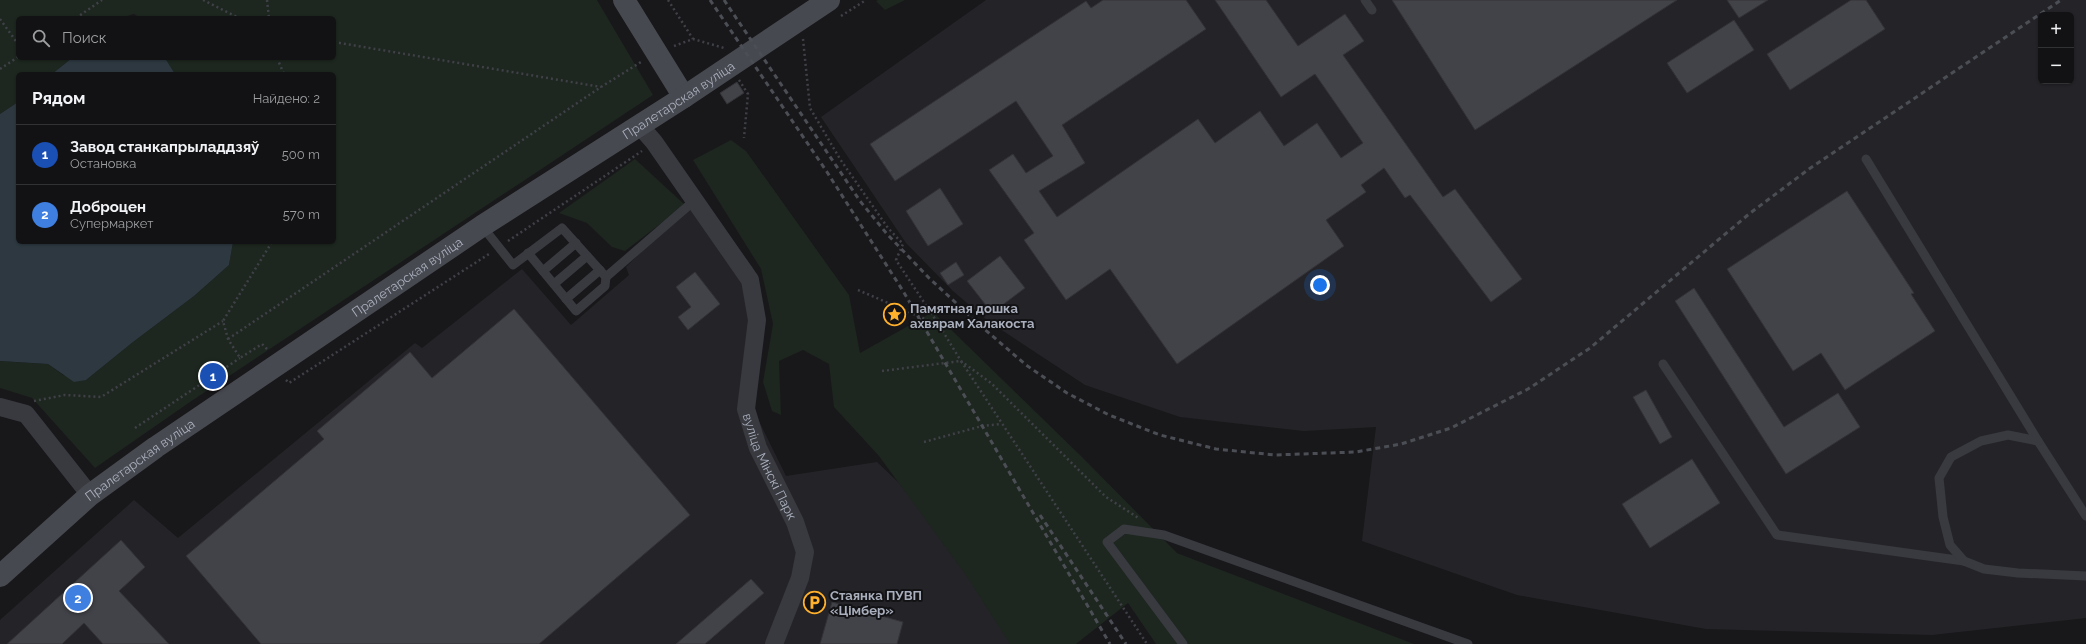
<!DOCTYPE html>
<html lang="ru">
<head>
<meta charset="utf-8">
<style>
	:root { --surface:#121214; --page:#1f2022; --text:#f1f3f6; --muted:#9c9ea0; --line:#313234; --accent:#0b8043 }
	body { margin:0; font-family:Raleway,sans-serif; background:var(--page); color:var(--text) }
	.controls { position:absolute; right:12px; top:12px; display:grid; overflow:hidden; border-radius:6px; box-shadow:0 1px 3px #0004 }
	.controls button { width:36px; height:36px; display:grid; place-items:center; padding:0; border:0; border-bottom:1px solid var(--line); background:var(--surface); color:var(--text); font:20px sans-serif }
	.you { position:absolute; left:1320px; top:285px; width:14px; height:14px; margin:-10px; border:3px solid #fff; border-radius:50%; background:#1a73e8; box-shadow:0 0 0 6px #1a73e833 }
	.badge { display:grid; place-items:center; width:26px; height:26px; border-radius:50%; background:var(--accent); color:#fff; font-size:13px; font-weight:700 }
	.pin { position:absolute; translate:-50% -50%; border:2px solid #fff; box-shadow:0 1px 4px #0006 }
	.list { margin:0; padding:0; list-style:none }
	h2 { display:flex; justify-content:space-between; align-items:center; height:52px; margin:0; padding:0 16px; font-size:17px }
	h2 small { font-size:13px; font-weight:400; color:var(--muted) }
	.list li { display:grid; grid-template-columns:26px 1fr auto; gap:12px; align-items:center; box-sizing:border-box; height:60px; padding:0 16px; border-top:1px solid var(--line) }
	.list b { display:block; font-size:15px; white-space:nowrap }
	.list p { margin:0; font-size:13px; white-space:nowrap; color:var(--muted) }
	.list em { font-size:13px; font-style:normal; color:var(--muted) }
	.icon { flex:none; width:22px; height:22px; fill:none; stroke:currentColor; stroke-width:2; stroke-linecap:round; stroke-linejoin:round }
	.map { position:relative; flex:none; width:2086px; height:644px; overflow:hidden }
	.search { position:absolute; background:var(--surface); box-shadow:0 1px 3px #0004; left:16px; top:16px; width:320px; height:44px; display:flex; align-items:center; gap:10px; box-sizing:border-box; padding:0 14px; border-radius:6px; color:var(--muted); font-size:15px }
	.panel { position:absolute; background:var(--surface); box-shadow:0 1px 3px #0004; left:16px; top:72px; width:320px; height:172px; border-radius:6px }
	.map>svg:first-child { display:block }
	.built { fill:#242428; fill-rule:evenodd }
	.green { fill:#1d261f }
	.water { fill:#2d3840 }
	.building { fill:#424348; stroke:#323237 }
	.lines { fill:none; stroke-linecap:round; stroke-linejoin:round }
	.path { stroke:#3f4147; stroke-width:2.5; stroke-dasharray:2 3; stroke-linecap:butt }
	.service { stroke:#393a40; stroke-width:9 }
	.minor { stroke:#393a40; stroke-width:18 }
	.secondary { stroke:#474950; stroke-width:22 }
	.rail { stroke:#4c4e55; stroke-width:3; stroke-dasharray:5 4; stroke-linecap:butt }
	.labels { text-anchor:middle; stroke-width:4; stroke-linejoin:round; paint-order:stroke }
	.street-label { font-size:13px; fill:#a9afbc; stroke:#131316 }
	.poi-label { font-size:13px; font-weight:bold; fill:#a9afbc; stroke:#131316; text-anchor:start }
</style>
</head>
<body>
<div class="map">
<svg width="2086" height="644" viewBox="0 0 2086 644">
	<rect width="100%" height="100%" fill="#18181b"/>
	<g class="built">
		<path d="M 986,0 L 2086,0 L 2086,618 L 1932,635 L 1706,629 L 1517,595 L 1362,541 L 1376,427 L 1304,431 L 1180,417 L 1085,385 L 988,321 L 953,291 L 906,243 L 821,117 ZM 2041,15 L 2071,15 L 2071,81 L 2041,81 Z"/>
		<path d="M 702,198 L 753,268 L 763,316 L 753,409 L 786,476 L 877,462 L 919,502 L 1023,644 L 0,644 L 0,620 L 134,500 L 178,538 L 415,343 L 422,348 L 522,269 L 571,325 L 629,275 L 626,267 L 665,228 Z"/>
	</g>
	<g class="green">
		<path d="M 0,0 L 597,0 L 653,95 L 193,400 L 95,468 L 32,398 L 0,388 L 0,361 L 48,364 L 63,375 L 86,380 L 133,342 L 194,296 L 229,265 L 233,242 L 334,242 L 334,74 L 175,74 L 165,58 L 334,58 L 334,18 L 140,18 L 134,14 L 121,18 L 18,18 L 18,58 L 72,58 L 52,74 L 18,74 L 18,102 L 0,114 Z"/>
		<path d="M 878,0 L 905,0 L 885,10 L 876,1 Z"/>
		<path d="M 731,140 L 746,151 L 849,295 L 860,353 L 933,312 L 1082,457 L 1177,553 L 1414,644 L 1156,644 L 1128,603 L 1076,644 L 1010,644 L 965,574 L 879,456 L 834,407 L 829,364 L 803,350 L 779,361 L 781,415 L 772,411 L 763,382 L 773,324 L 761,269 L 693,160 Z"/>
		<path d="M 635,159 L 685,205 L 625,251 L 612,247 L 587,223 L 559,213 Z"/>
	</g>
	<g class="water">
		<path d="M 72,58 L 165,58 L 175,74 L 52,74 Z"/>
		<path d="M 18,102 L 18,242 L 233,242 L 229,265 L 194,296 L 133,342 L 86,380 L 74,382 L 48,364 L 0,361 L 0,114 Z"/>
	</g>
	<g class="building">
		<path d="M 1103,0 L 1186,0 L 1206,29 L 1062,125 L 1085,163 L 1039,191 L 1057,217 L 1198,119 L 1215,143 L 1260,111 L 1284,146 L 1317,123 L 1341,158 L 1363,143 L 1315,74 L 1281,97 L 1215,0 L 1266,0 L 1298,46 L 1345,14 L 1364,41 L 1343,55 L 1443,197 L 1455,189 L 1522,279 L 1491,302 L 1410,195 L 1405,198 L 1384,168 L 1361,185 L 1366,192 L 1326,220 L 1344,246 L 1177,364 L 1110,269 L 1066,300 L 1024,240 L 1034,233 L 989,170 L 1013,154 L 1026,173 L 1053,156 L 1016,101 L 895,181 L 870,144 L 1086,1 L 1091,8 Z"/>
		<path d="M 1392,0 L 1677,0 L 1475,130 Z"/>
		<path d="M 1727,0 L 1768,0 L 1739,18 Z"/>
		<path d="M 1851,0 L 1866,0 L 1885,29 L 1790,90 L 1767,54 Z"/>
		<path d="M 1734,20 L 1754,50 L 1687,93 L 1667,63 Z"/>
		<path d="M 737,82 L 744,93 L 727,104 L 720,93 Z"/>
		<path d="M 940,188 L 963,224 L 928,246 L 906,211 Z"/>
		<path d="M 1847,191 L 1914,293 L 1911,294 L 1935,331 L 1845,390 L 1821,353 L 1793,371 L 1727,269 Z"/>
		<path d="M 1000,256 L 1025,288 L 992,313 L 967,281 Z"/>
		<path d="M 956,262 L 964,275 L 948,285 L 940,273 Z"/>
		<path d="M 695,272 L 720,304 L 688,330 L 678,317 L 691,307 L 676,287 Z"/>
		<path d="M 1694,288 L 1784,427 L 1838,393 L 1860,427 L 1786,474 L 1675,301 Z"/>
		<path d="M 514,309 L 690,515 L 539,644 L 261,644 L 186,556 L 324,439 L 317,431 L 410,352 L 432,378 Z"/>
		<path d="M 1646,390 L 1672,437 L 1660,444 L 1633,397 Z"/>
		<path d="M 1692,459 L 1720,503 L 1650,548 L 1622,504 Z"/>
		<path d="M 121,540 L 145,567 L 119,591 L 169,644 L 103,644 L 84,623 L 62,644 L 7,644 Z"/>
		<path d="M 751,579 L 764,593 L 705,644 L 676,644 Z"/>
		<path d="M 832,602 L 903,622 L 897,644 L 820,644 Z"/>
	</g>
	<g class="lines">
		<g class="path">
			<path d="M 203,0 L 239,18"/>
			<path d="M 267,0 L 269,18"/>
			<path d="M 668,0 L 693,39"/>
			<path d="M 841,16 L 866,0"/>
			<path d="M 76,18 L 102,0"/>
			<path d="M 0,19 L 18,44"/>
			<path d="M 803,39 L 810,108 L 840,159 L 888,228 L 903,244 L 896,260 L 939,325"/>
			<path d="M 334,42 L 601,87"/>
			<path d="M 674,46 L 693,39 L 724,48"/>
			<path d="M 277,58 L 284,74"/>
			<path d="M 0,69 L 18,57"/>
			<path d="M 739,80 L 748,94 L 744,138"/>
			<path d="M 508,241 L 642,151"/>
			<path d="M 858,290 L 939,325 L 961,361 L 991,383 L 1106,497 L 1140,519"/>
			<path d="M 228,339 L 601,87 L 641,62"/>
			<path d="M 267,349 L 262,344 L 240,358 L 228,339 L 223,321 L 272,242"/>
			<path d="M 882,371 L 961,361 L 1147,644"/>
			<path d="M 286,380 L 289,383 L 489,254"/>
			<path d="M 34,401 L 65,395 L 101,397 L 223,321"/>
			<path d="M 135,428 L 240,358"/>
			<path d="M 924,442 L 982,426 L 1001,424"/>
		</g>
		<g class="service">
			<path d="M 1365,0 L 1372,10"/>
			<path d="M 1866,159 L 2038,441 L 2086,516"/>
			<path d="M 482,226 L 513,265 L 562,228 L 606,277 L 695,200"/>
			<path d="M 528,253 L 576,311 L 605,286 L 606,277"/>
			<path d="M 543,271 L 576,243"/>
			<path d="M 554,284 L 587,256"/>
			<path d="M 566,299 L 600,270"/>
			<path d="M 1663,364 L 1777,535 L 1964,561"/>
			<path d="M 2038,441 L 2008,435 L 1981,441 L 1951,457 L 1939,478 L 1943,517 L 1950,545 L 1964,561 L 1984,569 L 2018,573 L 2086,576"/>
			<path d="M 1183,644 L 1107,542 L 1124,529 L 1164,535 L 1468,644"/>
		</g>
		<g class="minor">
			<path id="s1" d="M 640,126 L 654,142 L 750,280 L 757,320 L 746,409 L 758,448 L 795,522 L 805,552 L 800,578 L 774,644"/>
			<path d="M 0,407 L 26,414 L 90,495"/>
		</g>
		<g class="secondary">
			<path d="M 624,0 L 684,97"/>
			<path id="s2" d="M 0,576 L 90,495 L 156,447 L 482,226 L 684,97 L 829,0"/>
		</g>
		<g class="rail">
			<path d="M 710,0 L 827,172 L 903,291 L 1110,644"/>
			<path d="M 724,0 L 860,201 L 887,234 L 929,278 L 982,327 L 1026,365 L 1067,393 L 1109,415 L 1160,435 L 1216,449 L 1275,455 L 1356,452 L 1401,444 L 1451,428 L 1528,389 L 1590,348 L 1749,214 L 1809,169 L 2061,0"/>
			<path d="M 1040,515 L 1126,644"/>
		</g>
	</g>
	<defs>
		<symbol id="sight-ring" viewBox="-11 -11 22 22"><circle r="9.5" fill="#131316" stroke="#ffb12c" stroke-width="1.5"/><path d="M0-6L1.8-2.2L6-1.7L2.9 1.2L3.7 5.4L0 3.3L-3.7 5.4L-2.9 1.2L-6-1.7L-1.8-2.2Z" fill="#ffb12c"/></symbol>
		<symbol id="parking-ring" viewBox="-11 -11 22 22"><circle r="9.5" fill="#131316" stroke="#ffb12c" stroke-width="1.5"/><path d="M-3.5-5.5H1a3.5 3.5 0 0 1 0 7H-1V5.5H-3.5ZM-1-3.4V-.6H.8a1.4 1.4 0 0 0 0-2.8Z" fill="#ffb12c"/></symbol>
	</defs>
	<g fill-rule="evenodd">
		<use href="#sight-ring" x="882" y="302" width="25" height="25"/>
		<use href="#parking-ring" x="802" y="590" width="25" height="25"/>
	</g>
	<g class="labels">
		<g class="street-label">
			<text dy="5" stroke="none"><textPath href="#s2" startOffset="830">Пралетарская вуліца</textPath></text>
			<text dy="5" stroke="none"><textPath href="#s2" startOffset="506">Пралетарская вуліца</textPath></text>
			<text dy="5" stroke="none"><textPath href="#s2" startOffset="182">Пралетарская вуліца</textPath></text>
			<text dy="5" stroke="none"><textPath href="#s1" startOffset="382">вуліца Мінскі Парк</textPath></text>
		</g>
		<g class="poi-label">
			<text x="910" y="313">Памятная дошка<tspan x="910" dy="15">ахвярам Халакоста</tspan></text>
			<text x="830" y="600">Стаянка ПУВП<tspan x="830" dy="15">«Цімбер»</tspan></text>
		</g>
	</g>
</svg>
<div class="controls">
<button>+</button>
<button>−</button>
</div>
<div class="you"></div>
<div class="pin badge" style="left:213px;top:376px;background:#1a4fb4">1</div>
<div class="pin badge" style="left:78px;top:598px;background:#3f7fe0">2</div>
<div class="search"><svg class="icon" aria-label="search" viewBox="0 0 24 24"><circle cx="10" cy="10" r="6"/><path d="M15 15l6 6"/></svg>Поиск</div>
<section class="panel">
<h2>Рядом<small>Найдено: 2</small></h2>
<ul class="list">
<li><span class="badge" style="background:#1a4fb4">1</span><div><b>Завод станкапрыладдзяў</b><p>Остановка</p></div><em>500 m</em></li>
<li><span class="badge" style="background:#3f7fe0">2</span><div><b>Доброцен</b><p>Супермаркет</p></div><em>570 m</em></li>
</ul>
</section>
</div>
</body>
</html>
